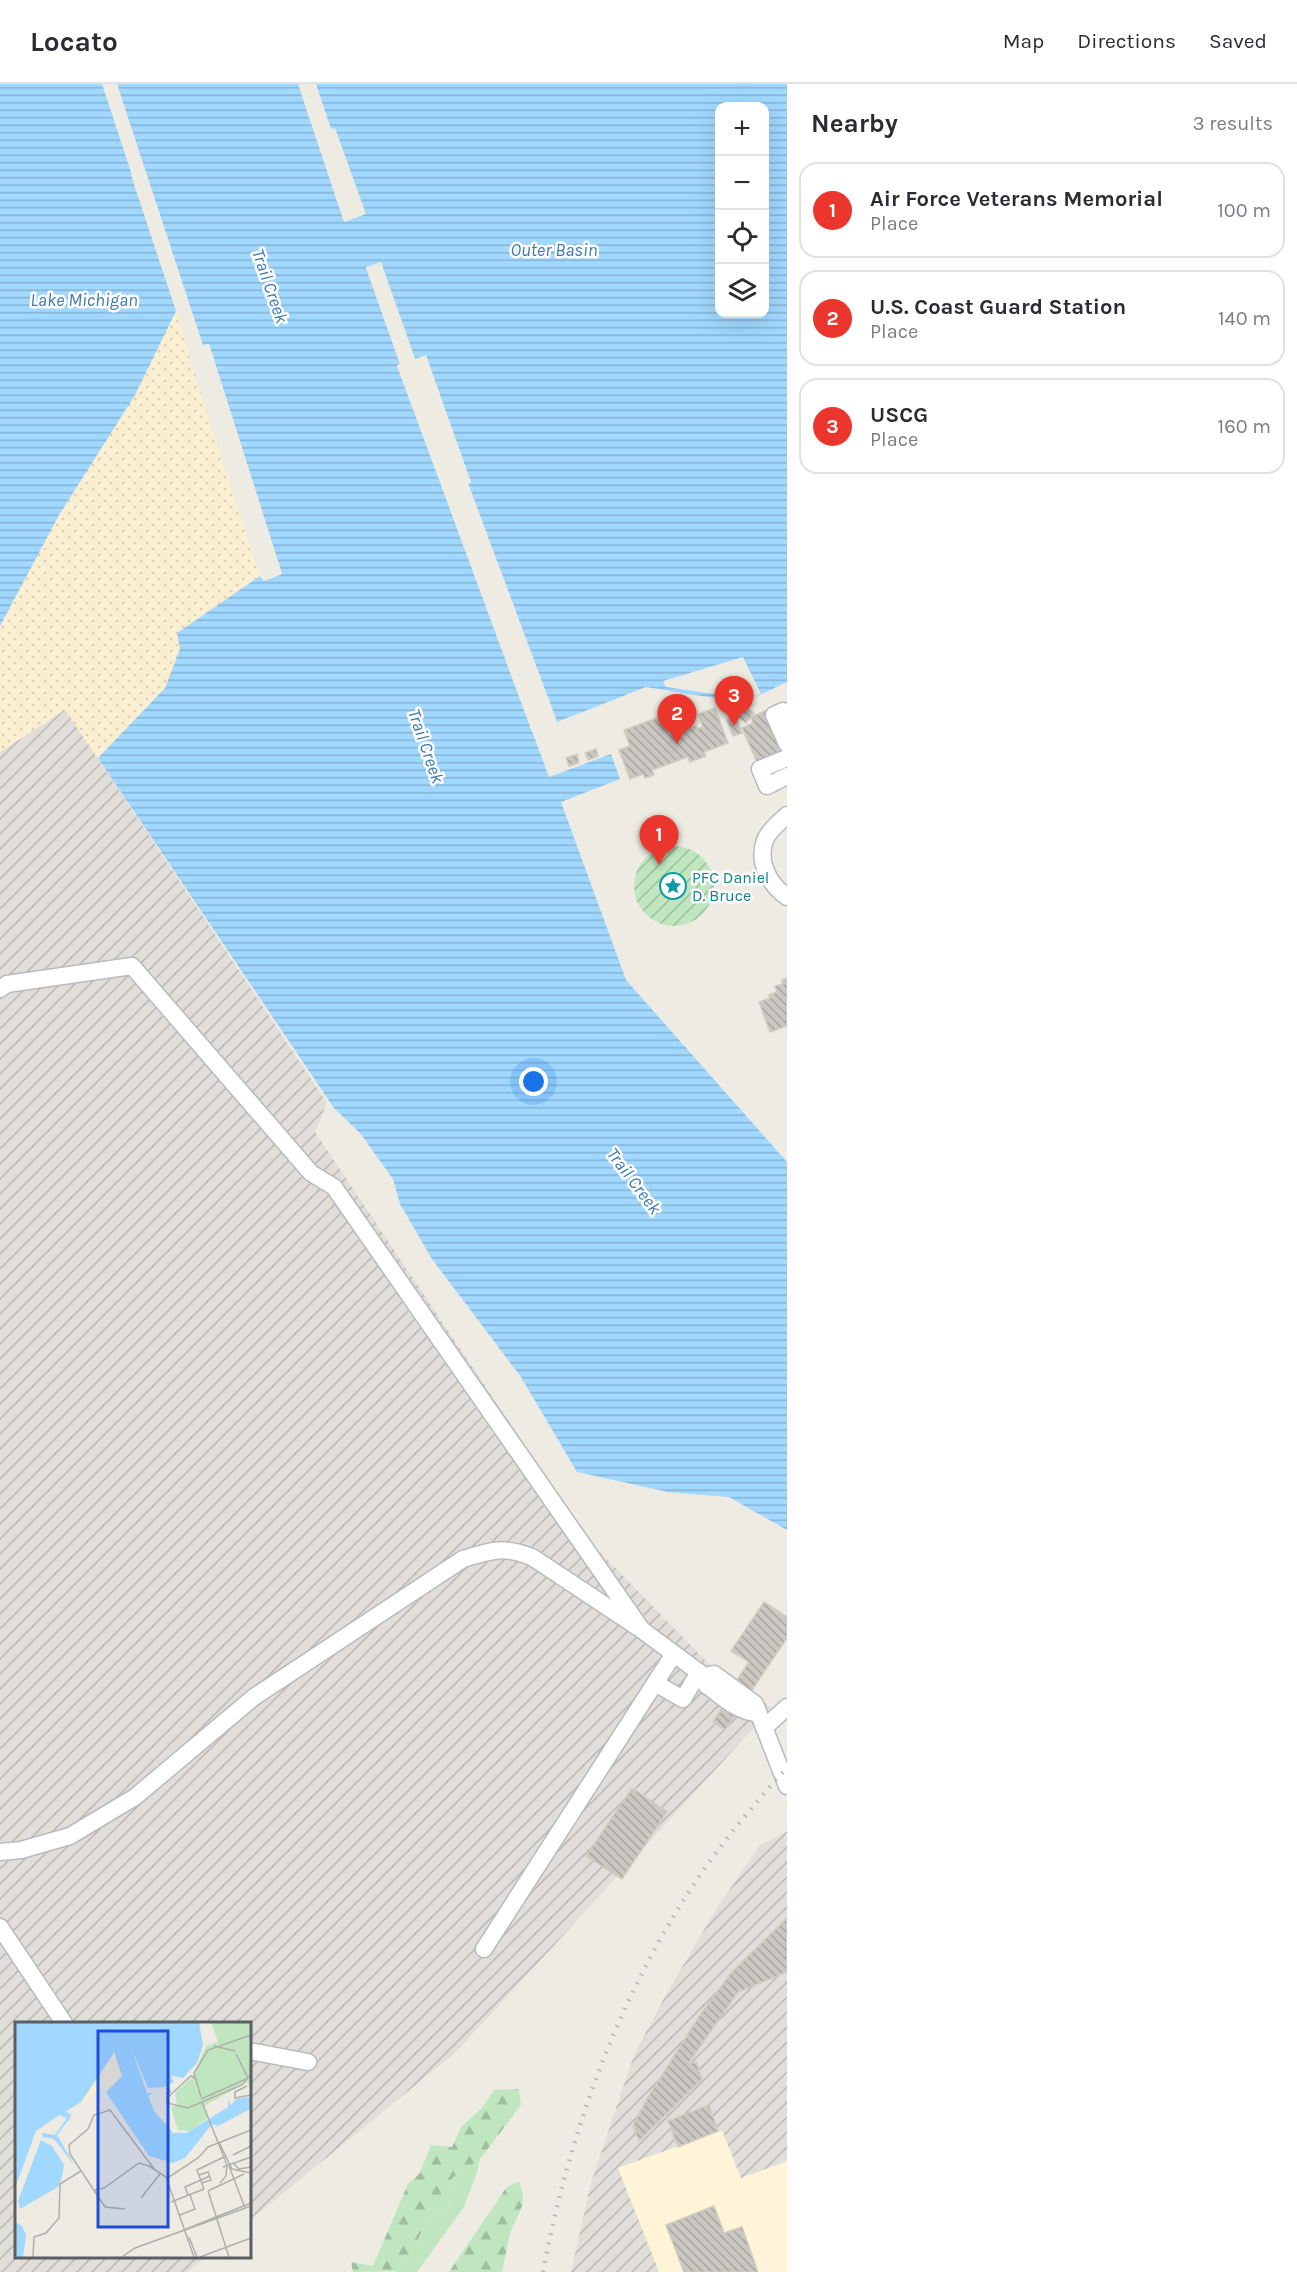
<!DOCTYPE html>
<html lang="en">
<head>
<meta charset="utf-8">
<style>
	:root { --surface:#fff; --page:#f7f7f7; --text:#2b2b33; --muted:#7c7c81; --line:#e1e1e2; --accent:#ea362c }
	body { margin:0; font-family:Karla,sans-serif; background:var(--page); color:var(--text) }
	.controls { position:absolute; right:18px; top:18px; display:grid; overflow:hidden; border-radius:12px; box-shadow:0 6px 24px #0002 }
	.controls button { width:54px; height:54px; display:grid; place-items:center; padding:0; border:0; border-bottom:2px solid var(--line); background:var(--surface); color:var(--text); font:30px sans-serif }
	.you { position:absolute; left:534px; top:998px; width:21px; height:21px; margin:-15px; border:4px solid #fff; border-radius:50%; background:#1a73e8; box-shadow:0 0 0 9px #1a73e833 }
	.badge { display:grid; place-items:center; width:39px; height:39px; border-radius:50%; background:var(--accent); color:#fff; font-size:20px; font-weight:700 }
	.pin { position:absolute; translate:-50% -50px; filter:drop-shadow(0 2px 3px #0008) }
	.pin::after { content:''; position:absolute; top:32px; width:21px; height:18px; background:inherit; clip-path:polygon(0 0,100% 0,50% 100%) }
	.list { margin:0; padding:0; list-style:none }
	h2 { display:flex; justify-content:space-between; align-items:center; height:78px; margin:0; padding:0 24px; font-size:26px }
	h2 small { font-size:20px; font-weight:400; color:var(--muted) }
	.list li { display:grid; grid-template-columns:39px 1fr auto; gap:18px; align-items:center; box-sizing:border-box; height:96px; margin:0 12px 12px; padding:0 12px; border:2px solid var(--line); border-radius:18px }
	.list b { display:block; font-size:22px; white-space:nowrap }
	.list p { margin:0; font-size:20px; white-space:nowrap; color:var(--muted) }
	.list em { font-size:20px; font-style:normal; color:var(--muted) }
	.icon { flex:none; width:33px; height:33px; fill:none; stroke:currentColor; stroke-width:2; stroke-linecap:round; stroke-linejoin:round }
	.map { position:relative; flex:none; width:787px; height:2188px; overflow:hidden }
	header { display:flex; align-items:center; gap:36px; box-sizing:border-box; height:84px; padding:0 30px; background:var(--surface); border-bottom:2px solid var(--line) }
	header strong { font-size:28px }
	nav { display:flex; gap:33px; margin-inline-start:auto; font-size:21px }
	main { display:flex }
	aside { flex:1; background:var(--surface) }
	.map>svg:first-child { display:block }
	.commercial { fill:#fef4d7 }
	.industrial { fill:url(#industrial-furrows) }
	.green { fill:#bfe6be }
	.forest { fill:url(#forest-firs) }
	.sand { fill:url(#sand-dots) }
	.garden { fill:url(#garden-furrows) }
	.water { fill:url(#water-rules); fill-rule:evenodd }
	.pier { fill:#eeebe2 }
	.building { fill:url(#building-back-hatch); stroke:#d2ccc1; stroke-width:1.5 }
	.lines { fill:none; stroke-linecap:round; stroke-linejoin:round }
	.minor-casing { stroke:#b8babf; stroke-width:19 }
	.minor { stroke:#fff; stroke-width:16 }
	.rail { stroke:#b3b4b4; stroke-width:4.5; stroke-dasharray:1.5 8; stroke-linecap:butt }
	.labels { text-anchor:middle; stroke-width:5; stroke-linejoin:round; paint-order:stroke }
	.culture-label { font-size:16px; fill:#0d838f; stroke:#fff; text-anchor:start }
	.water-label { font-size:18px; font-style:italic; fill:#3d78b1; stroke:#fff }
	.inset-road { fill:none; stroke:#afafab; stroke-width:1.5 }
	.view { fill:#1d4ed8; fill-opacity:0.15; stroke:#1d4ed8; stroke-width:3 }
	.inset-edge { fill:none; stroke:#5b5f63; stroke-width:3 }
</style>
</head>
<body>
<header>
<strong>Locato</strong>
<nav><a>Map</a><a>Directions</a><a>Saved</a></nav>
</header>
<main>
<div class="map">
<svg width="787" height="2188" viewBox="0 0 787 2188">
	<defs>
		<pattern id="industrial-furrows" width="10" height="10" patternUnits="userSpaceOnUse" patternTransform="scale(1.5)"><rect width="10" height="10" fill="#e1deda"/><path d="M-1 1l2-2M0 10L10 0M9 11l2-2" fill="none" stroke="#b9b7b4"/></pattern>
		<pattern id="forest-firs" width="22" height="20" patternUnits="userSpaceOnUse" patternTransform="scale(1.5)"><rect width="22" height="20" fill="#bfe6be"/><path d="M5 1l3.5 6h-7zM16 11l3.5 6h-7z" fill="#9ebe9e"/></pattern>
		<pattern id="sand-dots" width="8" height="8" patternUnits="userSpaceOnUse" patternTransform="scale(1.5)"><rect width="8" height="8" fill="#faefd0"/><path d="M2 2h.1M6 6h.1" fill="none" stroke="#d9cfb5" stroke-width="1.8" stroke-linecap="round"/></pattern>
		<pattern id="garden-furrows" width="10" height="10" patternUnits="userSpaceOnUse" patternTransform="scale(1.5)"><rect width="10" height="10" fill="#bfe6be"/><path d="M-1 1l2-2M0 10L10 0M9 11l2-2" fill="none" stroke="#9ebe9e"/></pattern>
		<pattern id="water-rules" width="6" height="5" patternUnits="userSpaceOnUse" patternTransform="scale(1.5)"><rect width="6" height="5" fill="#a1d8ff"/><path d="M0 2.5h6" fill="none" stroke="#86b2d2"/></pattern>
		<pattern id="building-back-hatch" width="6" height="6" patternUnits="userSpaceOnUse" patternTransform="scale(1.5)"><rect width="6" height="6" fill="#cac7c1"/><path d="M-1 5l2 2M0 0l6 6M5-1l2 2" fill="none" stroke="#a7a5a0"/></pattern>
	</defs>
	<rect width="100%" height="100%" fill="#eeebe2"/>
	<path class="commercial" d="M 722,2046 L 741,2094 L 787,2077 L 787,2188 L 659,2188 L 617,2084 Z"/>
	<g class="industrial">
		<path d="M 65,625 L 327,1019 L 315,1048 L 589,1457 L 709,1580 L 772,1624 L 456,1968 L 249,2137 L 249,1939 L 16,1939 L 16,2172 L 207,2172 L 187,2188 L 0,2188 L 0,668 Z"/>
		<path d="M 787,1747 L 787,2077 L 741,2094 L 722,2046 L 618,2084 L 659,2188 L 571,2188 L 591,2099 L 634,1971 L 663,1916 L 715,1827 L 760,1761 Z"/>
	</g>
	<path class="green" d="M 480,2075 L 477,2088 L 464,2123 L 417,2188 L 396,2188 L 411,2171 L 425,2140 L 449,2121 L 452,2094 Z"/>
	<g class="forest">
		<path d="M 519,2005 L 521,2021 L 480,2075 L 452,2094 L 449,2121 L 425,2140 L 411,2171 L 397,2187 L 353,2188 L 351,2178 L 373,2182 L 408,2100 L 420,2089 L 431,2061 L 452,2063 L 462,2042 L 482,2024 L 494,2006 Z"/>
		<path d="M 519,2097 L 523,2110 L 522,2122 L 510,2149 L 502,2188 L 449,2188 L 506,2104 Z"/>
	</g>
	<path class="sand" d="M 0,0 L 102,0 L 189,265 L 187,266 L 260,492 L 202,531 L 189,580 L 109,691 L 65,626 L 0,668 Z"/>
	<circle class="garden" cx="674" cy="802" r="40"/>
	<path class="water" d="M 0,0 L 787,0 L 787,598 L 751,615 L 752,620 L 646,603 L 557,638 L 468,399 L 471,398 L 426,272 L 415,275 L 381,179 L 366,184 L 400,280 L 397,282 L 549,693 L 611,670 L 620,695 L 561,718 L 626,896 L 787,1078 L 787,1446 L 729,1413 L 668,1408 L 577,1388 L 521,1293 L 432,1175 L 400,1120 L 393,1095 L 360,1049 L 334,1024 L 98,674 L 165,604 L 180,565 L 177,549 L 260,492 L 264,497 L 282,490 L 209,260 L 203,262 L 144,86 L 131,91 L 176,227 L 135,311 L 59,431 L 0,542 ZM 720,22 L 764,22 L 764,230 L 720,230 Z"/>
	<g class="pier">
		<path d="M 102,0 L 117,0 L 203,261 L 209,260 L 282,490 L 264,497 L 260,492 L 259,489 L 265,493 L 278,489 L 207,264 L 201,263 L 142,90 L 135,93 L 179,226 L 178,231 Z"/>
		<path d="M 298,0 L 316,0 L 331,45 L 335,44 L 366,130 L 344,138 Z"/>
		<path d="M 381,178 L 415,275 L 426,271 L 471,399 L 468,400 L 557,638 L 555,639 L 465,400 L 467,397 L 424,275 L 415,278 L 412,277 L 379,182 L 370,185 L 403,279 L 401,283 L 535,647 L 532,648 L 397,281 L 400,280 L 366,183 Z"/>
		<path d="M 743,573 L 761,610 L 750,615 L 666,603 L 663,597 Z"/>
	</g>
	<g class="building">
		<path d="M 744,622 L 754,629 L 746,639 L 737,632 Z"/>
		<path d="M 715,624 L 728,659 L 704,668 L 706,672 L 690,678 L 688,673 L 652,686 L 654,691 L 645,694 L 643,690 L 630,695 L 619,666 L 630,662 L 624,646 L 674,628 L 676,632 L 682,630 L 688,645 L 696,642 L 697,645 L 703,643 L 698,630 Z"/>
		<path d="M 772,624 L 787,674 L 760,685 L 742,644 L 753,639 L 751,633 Z"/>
		<path d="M 735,632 L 742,649 L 733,652 L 727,636 Z"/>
		<path d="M 596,665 L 598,672 L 588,676 L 585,669 Z"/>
		<path d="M 577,670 L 579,679 L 569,682 L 566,674 Z"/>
		<path d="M 787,894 L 787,942 L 770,948 L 759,918 L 770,914 L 769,911 L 777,908 L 775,902 L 783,900 L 782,896 Z"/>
		<path d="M 764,1518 L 787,1533 L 787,1554 L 750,1609 L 735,1599 L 749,1578 L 731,1567 Z"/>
		<path d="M 722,1624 L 734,1632 L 725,1646 L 713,1638 Z"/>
		<path d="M 632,1704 L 667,1728 L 622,1795 L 586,1772 Z"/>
		<path d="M 787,1834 L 787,1888 L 738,1908 L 688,1980 L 696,1978 L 702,1995 L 639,2057 L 633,2042 L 648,2013 L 700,1931 L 731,1889 Z"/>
		<path d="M 709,2021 L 718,2047 L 678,2063 L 668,2037 Z"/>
		<path d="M 714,2122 L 724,2149 L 742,2143 L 758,2188 L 684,2188 L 666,2141 Z"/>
	</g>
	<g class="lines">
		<defs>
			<g id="minor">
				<path d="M 787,635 L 783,627 L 774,631 L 787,660"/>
				<path d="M 787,674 L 760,685 L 767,702 L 787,692"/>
				<path d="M 787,731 C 780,738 769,746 765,756 C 757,778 769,800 787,813"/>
				<path d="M 0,905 L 7,900 L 132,882 L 311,1089 L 334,1103 L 642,1546"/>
				<path d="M 704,1592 L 714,1590 L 755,1620 L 787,1702"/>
				<path d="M 655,1599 L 674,1570"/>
				<path d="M 764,1644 L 787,1623"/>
				<path d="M 0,1768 L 21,1766 L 70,1752 L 135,1713 L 254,1613 L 463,1475 C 492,1466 504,1462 532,1473 L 642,1546 L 704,1592 L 706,1601 C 722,1612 737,1628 757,1629"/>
				<path d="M 0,1843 L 64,1939"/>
				<path d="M 484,1865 L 655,1599 L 683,1615 L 699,1588"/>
				<path d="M 249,1967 L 308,1978"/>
			</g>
		</defs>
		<use href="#minor" class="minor-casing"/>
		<use href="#minor" class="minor"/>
		<path class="rail" d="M 543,2188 C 574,2024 637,1861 745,1732 C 759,1716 772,1699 787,1684"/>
	</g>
	<defs>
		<symbol id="sight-ring" viewBox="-11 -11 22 22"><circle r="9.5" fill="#fff" stroke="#0f9aa8" stroke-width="1.5"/><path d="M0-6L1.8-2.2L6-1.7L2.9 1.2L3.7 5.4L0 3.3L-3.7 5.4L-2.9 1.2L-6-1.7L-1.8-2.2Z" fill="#0f9aa8"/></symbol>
	</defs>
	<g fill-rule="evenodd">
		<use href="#sight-ring" x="658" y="787" width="30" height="30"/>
	</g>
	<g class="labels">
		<g class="culture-label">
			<text x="692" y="799">PFC Daniel<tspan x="692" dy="18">D. Bruce</tspan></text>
		</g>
		<g class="water-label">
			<text x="554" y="172">Outer Basin</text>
			<text transform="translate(270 202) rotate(71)" y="6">Trail Creek</text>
			<text x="84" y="222">Lake Michigan</text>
			<text transform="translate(426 662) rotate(71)" y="6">Trail Creek</text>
			<text transform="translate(634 1097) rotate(53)" y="6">Trail Creek</text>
		</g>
	</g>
	<g transform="translate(15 1938)">
		<rect width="236" height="236" fill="#eeebe2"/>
		<path d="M 196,0 L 235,0 L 235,65 L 232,60 L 189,84 L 193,96 L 174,109 L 163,108 L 156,86 L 162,83 L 160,71 L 177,56 L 191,24 L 203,20 Z" fill="#bfe6be"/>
		<path d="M 89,0 L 106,53 L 93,71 L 88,66 L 55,87 Z" fill="#faefd0"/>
		<path d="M 0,0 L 184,0 L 188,23 L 182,41 L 168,56 L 156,54 L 159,60 L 150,65 L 133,66 L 116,26 L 132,71 L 138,71 L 133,74 L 139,89 L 158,111 L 171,111 L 213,85 L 213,78 L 216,83 L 221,77 L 235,75 L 235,87 L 203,104 L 197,102 L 170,136 L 158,141 L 134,134 L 91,70 L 107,54 L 95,17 L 99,30 L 95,37 L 66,80 L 50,90 L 56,92 L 55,96 L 42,113 L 60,144 L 39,117 L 27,115 L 27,111 L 40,113 L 52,96 L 45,94 L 22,109 L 0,168 ZM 26,118 L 37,124 L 49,143 L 47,155 L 43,165 L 5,187 L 3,179 ZM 0,200 L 7,204 L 11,213 L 8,235 L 0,235 Z" fill="#a1d8ff"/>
		<path d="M 44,93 L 52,95 L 45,94 L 23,109 L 19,121 L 23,117 L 0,180 L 13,143 L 0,171 L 0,166 L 21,109 Z" fill="#eeebe2"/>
		<path class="inset-road" d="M 199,24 L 220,29M 221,32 L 233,56M 180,56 L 176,54 L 152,76 L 152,81 L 173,86 L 227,63 L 236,52M 232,64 L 220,70 L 220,76 L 236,73M 153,65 L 155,70 L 151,72 L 154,69 ZM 186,75 L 179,51 L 193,28 L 236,13M 186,77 L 231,57M 187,80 L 212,143 L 211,154 L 205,161M 204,120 L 217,147 L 236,151M 218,133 L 236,124M 218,141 L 224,147 L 236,145M 214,144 L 230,186M 208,145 L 236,135M 184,153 L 193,150 L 196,158 L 187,161M 151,157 L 183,136 L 193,125 L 236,108M 189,167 L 182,148 L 211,134M 80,168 L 89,166 L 124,141 L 134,144 L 151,155 L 179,235M 193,169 L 214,235M 193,169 L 229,152M 173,173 L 170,165 L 195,154M 126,176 L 145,152M 156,180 L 189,167M 110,187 L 90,185 L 55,132 L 54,123 L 73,107 L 79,93 L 95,88 L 140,148M 165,193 L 180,187 L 175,173M 171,207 L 236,181M 174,215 L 182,235M 18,235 L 19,215 L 31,211 L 44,196 L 45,162 L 66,149M 107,235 L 120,226 L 236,184M 185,235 L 236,216"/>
		<path class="view" d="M 83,9 L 153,9 L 153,205 L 83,205 Z"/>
		<rect width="236" height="236" class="inset-edge"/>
	</g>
</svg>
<div class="controls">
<button>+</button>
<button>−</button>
<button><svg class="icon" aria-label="locate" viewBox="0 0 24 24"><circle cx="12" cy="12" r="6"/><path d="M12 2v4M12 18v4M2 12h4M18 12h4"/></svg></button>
<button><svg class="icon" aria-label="layers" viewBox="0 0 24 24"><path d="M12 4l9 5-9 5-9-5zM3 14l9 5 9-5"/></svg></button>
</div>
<div class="you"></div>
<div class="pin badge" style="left:659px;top:781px">1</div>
<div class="pin badge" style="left:677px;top:660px">2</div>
<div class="pin badge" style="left:734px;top:642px">3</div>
</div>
<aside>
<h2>Nearby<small>3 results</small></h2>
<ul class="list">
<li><span class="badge">1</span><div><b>Air Force Veterans Memorial</b><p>Place</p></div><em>100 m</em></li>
<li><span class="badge">2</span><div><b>U.S. Coast Guard Station</b><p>Place</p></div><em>140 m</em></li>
<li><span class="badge">3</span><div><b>USCG</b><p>Place</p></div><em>160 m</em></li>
</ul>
</aside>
</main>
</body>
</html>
